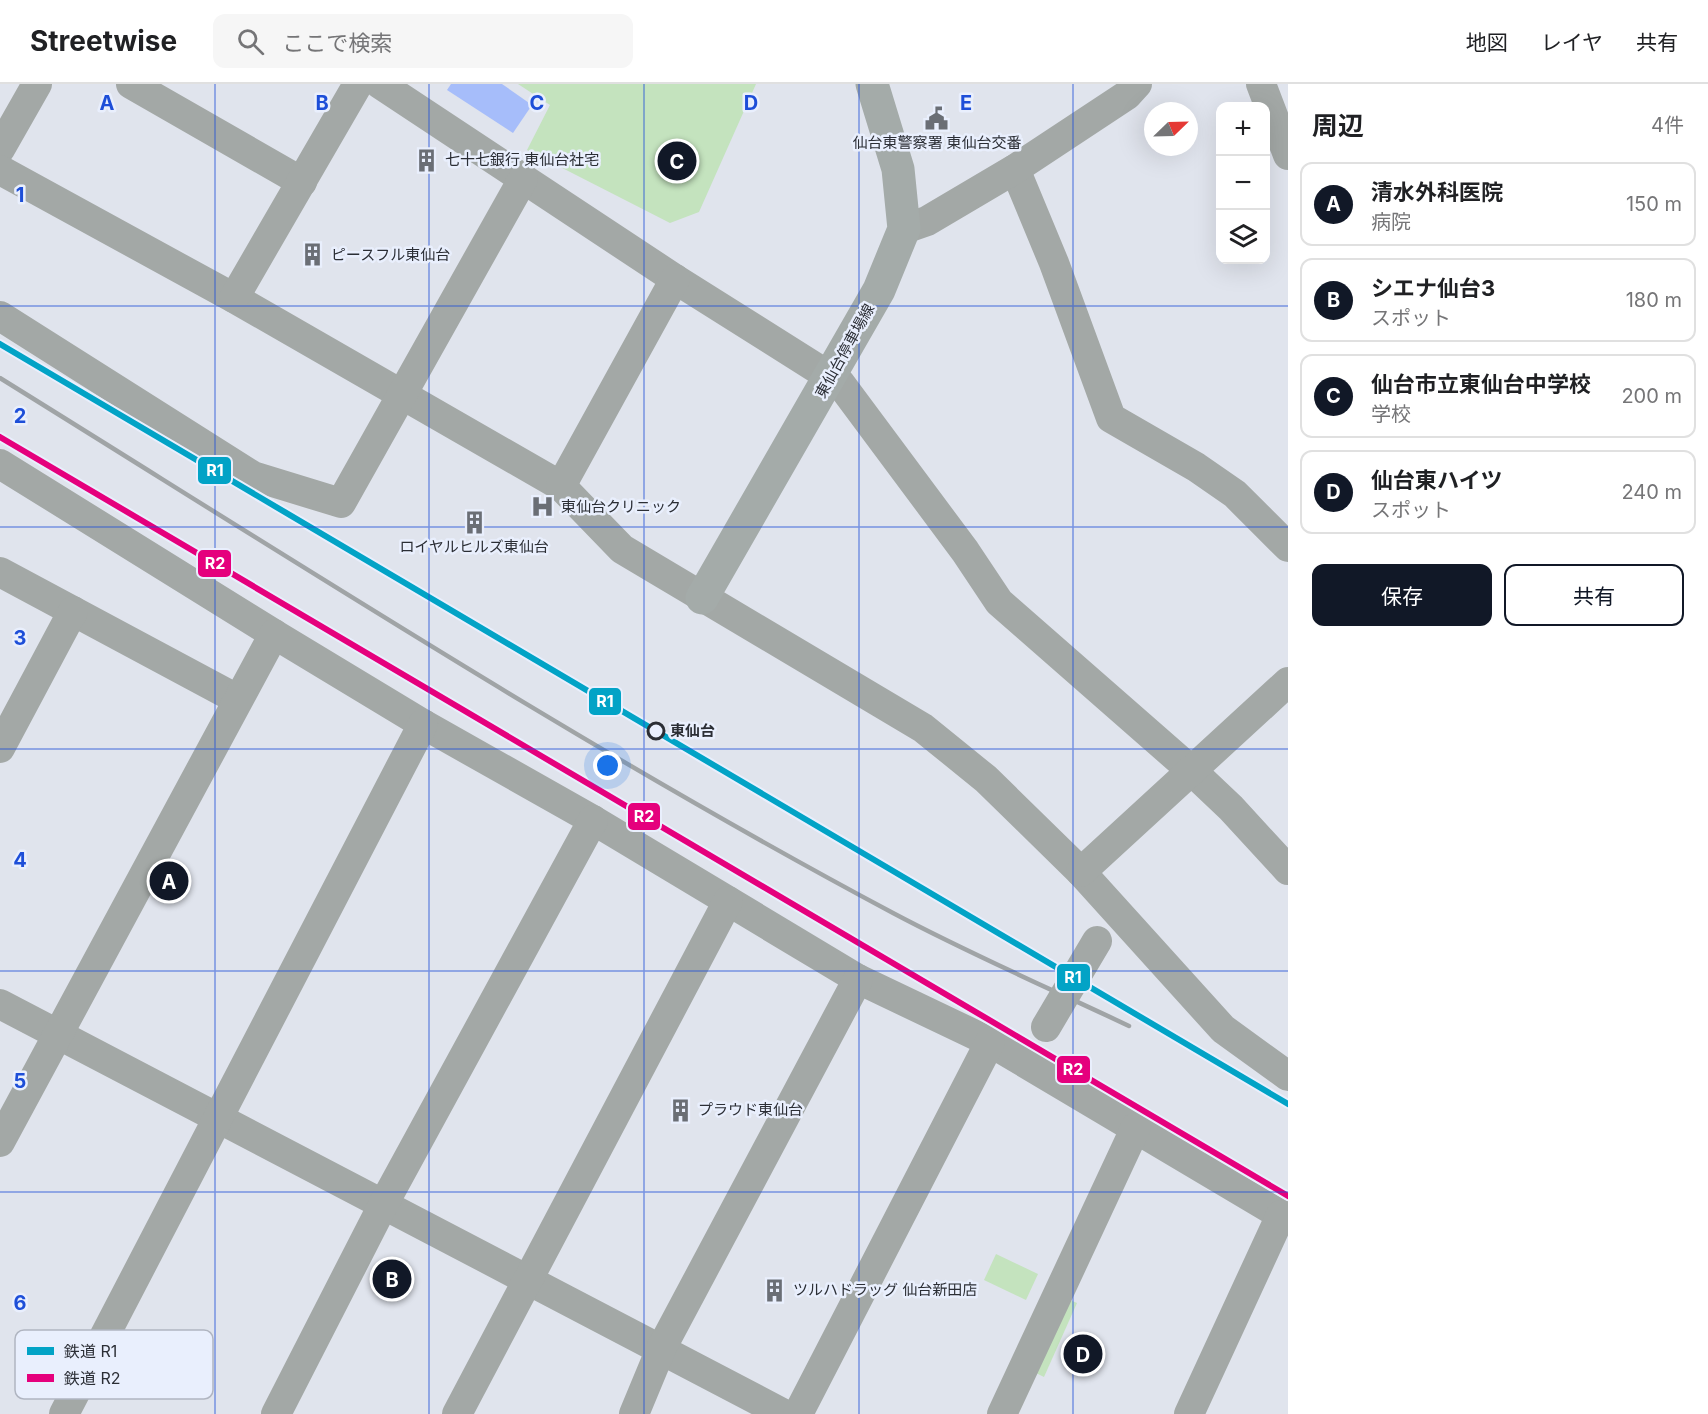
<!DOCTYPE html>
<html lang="ja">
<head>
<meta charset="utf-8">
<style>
	:root { --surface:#fff; --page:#f6f6f6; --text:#202124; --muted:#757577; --line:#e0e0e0; --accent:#111827 }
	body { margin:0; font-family:Inter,"Noto Sans JP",sans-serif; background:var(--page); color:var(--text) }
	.controls { position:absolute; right:18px; top:18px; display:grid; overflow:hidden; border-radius:12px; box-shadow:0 6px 24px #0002 }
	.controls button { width:54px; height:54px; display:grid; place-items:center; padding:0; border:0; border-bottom:2px solid var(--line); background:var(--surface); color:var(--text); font:30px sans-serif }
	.compass { position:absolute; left:1144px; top:18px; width:54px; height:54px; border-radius:50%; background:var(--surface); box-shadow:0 6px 24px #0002; rotate:67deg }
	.you { position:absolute; left:608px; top:682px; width:21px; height:21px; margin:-15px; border:4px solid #fff; border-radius:50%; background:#1a73e8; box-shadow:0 0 0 9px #1a73e833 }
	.badge { display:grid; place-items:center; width:39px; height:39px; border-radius:50%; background:var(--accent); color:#fff; font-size:20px; font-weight:700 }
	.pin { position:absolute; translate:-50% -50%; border:3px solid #fff; box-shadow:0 2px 6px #0006 }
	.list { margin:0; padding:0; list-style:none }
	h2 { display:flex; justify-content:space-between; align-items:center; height:78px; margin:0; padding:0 24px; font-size:26px }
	h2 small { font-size:20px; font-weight:400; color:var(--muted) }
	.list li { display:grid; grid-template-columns:39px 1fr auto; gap:18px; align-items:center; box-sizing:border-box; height:84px; margin:0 12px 12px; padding:0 12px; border:2px solid var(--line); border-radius:12px }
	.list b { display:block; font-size:22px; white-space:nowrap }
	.list p { margin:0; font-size:20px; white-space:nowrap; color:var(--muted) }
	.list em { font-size:20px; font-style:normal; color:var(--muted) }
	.actions { display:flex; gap:12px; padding:18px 24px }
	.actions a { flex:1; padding:14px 0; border:2px solid var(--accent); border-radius:12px; text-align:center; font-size:21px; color:var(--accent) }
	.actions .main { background:var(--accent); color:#fff }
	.icon { flex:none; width:33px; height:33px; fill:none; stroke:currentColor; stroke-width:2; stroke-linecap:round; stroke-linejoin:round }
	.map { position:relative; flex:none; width:1288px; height:1330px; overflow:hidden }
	header { display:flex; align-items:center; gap:36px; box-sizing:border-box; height:84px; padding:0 30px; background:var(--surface); border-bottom:2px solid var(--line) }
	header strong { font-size:28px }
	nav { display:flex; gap:33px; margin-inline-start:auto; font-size:21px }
	.search { width:420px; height:54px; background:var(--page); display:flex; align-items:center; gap:15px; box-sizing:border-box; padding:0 21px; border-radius:12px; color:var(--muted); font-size:22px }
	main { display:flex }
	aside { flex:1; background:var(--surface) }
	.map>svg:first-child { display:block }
	.green { fill:#c4e3be }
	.water { fill:#a6bdfa }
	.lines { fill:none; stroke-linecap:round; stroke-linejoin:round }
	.minor { stroke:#a3a8a6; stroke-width:30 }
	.major { stroke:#a4aba9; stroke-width:33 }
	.rail { stroke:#a0a4a6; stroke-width:4.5 }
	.minor-bridge { stroke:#a3a8a6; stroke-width:30 }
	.rail-1-casing { stroke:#e9effd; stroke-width:10 }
	.rail-2-casing { stroke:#e9effd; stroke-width:10 }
	.rail-1 { stroke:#02a3c6; stroke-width:6 }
	.rail-2 { stroke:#e5007d; stroke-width:6 }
	.grid { fill:none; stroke:#1d4ed8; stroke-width:1.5; stroke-opacity:0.55 }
	.stop-dot { fill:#e9effd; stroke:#2b2e35; stroke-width:3 }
	.labels { text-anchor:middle; stroke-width:5; stroke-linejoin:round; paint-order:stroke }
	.poi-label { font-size:15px; fill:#2b2e35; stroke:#e9effd; text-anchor:start }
	.street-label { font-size:15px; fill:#2b2e35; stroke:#e9effd }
	.stop-label { font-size:15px; font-weight:bold; fill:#2b2e35; stroke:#e9effd; text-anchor:start }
	.key { fill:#e9effd; stroke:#b0b5c1; stroke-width:1.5 }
	.key-label { font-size:16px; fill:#2b2e35 }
	.grid-label { font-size:20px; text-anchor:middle; font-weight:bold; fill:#1d4ed8; stroke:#e9effd; stroke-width:5; stroke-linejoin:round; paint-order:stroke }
	.line-badge { stroke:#e9effd; stroke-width:2 }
	.badge-label { font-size:16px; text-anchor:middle; font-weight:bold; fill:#fff }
</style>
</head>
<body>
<header>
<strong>Streetwise</strong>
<div class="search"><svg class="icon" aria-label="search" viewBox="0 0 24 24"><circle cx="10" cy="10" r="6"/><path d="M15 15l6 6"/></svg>ここで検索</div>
<nav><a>地図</a><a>レイヤ</a><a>共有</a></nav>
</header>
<main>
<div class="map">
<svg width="1288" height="1330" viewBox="0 0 1288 1330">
	<rect width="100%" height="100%" fill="#e0e4ed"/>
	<g class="green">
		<path d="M 518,0 L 756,0 L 699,128 L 670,139 L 527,66 L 550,21 Z"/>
		<path d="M 996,1170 L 1038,1190 L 1026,1216 L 984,1196 Z"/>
		<path d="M 1065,1214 L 1077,1219 L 1044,1293 L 1032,1287 Z"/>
	</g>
	<path class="water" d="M 451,0 L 502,0 L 532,21 L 513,49 L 447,6 Z"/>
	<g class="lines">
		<g class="minor">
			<path d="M 131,0 L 302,98"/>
			<path d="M 380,0 L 675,195 L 840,299 L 965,467 L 999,518 L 1192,687 L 1231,724 L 1288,786"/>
			<path d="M 1261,0 L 1288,71"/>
			<path d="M 0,65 L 37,0"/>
			<path d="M 1015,85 L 1054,179 L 1111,334 L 1196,383 L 1235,410 L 1288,463"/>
			<path d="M 0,86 L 234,214 L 561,402 L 622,465 L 923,644 L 986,695 L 1081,788 L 1223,945 L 1288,992"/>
			<path d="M 904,145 L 927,137 L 1015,85 L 1127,11 L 1137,0"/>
			<path d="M 234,214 L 358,0"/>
			<path d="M 0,232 L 253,392 L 341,419 L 523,95"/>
			<path d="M 0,380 L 274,550"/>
			<path d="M 561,402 L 675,195"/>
			<path d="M 0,488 L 237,615"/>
			<path d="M 0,664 L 73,527"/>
			<path d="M 1081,788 L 1288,598"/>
			<path d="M 0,920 L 784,1330"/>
			<path d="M 0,1058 L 274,550 L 423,640 L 593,736 L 858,895 L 990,958 L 1288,1135"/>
			<path d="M 64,1330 L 423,640"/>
			<path d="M 276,1330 L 383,1121 L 593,736"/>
			<path d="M 457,1330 L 728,817"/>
			<path d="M 634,1330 L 661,1265 L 858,895"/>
			<path d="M 798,1330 L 990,958"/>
			<path d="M 1002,1330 L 1136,1043"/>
			<path d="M 1189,1330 L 1281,1131"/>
		</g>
		<path class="major" d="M 702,514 L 879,206 L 904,145 L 898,85 L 872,0"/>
		<path class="rail" d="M 0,294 C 295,477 587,666 893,829 C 970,870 1051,905 1129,942"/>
		<path class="minor-bridge" d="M 1046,943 L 1097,857"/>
		<defs>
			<path id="rail-1" d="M 0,260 L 1288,1020"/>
			<path id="rail-2" d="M 0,353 L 1288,1112"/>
		</defs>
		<use href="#rail-1" class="rail-1-casing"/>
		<use href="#rail-2" class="rail-2-casing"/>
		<use href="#rail-1" class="rail-1"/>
		<use href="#rail-2" class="rail-2"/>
	</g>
	<path class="grid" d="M 215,0 L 215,1330M 429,0 L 429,1330M 644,0 L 644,1330M 859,0 L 859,1330M 1073,0 L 1073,1330M 0,222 L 1288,222M 0,443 L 1288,443M 0,665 L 1288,665M 0,887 L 1288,887M 0,1108 L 1288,1108"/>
	<defs>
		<symbol id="civic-bare" viewBox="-9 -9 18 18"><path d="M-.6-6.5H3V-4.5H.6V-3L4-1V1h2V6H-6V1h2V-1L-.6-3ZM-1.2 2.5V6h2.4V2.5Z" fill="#6a6e75" stroke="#e9effd" stroke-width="2.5" paint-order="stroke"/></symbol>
		<symbol id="building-bare" viewBox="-9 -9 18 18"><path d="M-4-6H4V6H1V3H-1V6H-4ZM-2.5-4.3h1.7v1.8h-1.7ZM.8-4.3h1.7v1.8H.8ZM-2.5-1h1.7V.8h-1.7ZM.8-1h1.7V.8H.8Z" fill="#6a6e75" stroke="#e9effd" stroke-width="2.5" paint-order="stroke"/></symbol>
		<symbol id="hospital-bare" viewBox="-9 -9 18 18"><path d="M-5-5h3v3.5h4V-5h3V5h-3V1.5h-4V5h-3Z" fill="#6a6e75" stroke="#e9effd" stroke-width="2.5" paint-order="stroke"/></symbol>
	</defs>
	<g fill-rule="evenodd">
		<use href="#civic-bare" x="920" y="18" width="33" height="33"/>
		<use href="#building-bare" x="410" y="60" width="33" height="33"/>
		<use href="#building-bare" x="296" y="154" width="33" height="33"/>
		<use href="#hospital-bare" x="526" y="406" width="33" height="33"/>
		<use href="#building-bare" x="458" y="422" width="33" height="33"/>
		<use href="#building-bare" x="664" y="1010" width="33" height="33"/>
		<use href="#building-bare" x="758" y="1190" width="33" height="33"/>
	</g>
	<circle class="stop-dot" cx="656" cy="647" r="8"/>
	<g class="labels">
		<g class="poi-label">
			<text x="937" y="64" text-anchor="middle">仙台東警察署 東仙台交番</text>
			<text x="445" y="81">七十七銀行 東仙台社宅</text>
			<text x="331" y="176">ピースフル東仙台</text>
			<text x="561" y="428">東仙台クリニック</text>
			<text x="474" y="468" text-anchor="middle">ロイヤルヒルズ東仙台</text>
			<text x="698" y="1031">プラウド東仙台</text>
			<text x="793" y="1211">ツルハドラッグ 仙台新田店</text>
		</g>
		<g class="street-label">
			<text transform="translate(845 267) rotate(-61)" y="5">東仙台停車場線</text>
		</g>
		<g class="stop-label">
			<text x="670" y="652">東仙台</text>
		</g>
	</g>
	<rect x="15" y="1246" width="198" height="69" rx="9" class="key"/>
	<rect x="27" y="1263" width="27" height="8" fill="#02a3c6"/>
	<rect x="27" y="1290" width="27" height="8" fill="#e5007d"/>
	<g class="key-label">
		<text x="64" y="1273">鉄道 R1</text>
		<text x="64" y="1300">鉄道 R2</text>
	</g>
	<g class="grid-label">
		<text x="107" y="26">A</text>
		<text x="322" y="26">B</text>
		<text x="537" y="26">C</text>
		<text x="751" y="26">D</text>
		<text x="966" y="26">E</text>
		<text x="20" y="118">1</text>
		<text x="20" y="339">2</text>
		<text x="20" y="561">3</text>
		<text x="20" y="783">4</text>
		<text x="20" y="1004">5</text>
		<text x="20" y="1226">6</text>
	</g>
	<g class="line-badge">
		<rect x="197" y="372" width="35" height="29" rx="6" fill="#02a3c6"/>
		<rect x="197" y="465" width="35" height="29" rx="6" fill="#e5007d"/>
		<rect x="588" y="603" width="34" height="29" rx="6" fill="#02a3c6"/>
		<rect x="627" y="718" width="34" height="29" rx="6" fill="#e5007d"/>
		<rect x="1056" y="879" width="35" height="29" rx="6" fill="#02a3c6"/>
		<rect x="1056" y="971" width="35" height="29" rx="6" fill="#e5007d"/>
	</g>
	<g class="badge-label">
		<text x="215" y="392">R1</text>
		<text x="215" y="485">R2</text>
		<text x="605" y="623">R1</text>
		<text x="644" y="738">R2</text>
		<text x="1073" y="899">R1</text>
		<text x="1073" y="991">R2</text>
	</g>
</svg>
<div class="controls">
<button>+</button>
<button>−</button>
<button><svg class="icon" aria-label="layers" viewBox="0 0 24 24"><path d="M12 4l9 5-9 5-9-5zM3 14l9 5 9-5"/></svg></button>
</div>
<svg class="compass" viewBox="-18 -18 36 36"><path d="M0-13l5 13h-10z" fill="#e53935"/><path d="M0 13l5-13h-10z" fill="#757577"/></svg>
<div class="you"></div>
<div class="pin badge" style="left:169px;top:797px">A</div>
<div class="pin badge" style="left:392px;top:1195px">B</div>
<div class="pin badge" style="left:677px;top:77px">C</div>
<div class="pin badge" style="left:1083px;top:1270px">D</div>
</div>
<aside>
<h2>周辺<small>4件</small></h2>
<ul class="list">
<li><span class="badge">A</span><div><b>清水外科医院</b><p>病院</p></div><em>150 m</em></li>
<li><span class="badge">B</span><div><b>シエナ仙台3</b><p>スポット</p></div><em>180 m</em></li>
<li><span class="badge">C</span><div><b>仙台市立東仙台中学校</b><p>学校</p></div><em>200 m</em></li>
<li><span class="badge">D</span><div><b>仙台東ハイツ</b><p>スポット</p></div><em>240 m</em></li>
</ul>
<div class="actions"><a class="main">保存</a><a>共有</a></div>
</aside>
</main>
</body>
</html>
